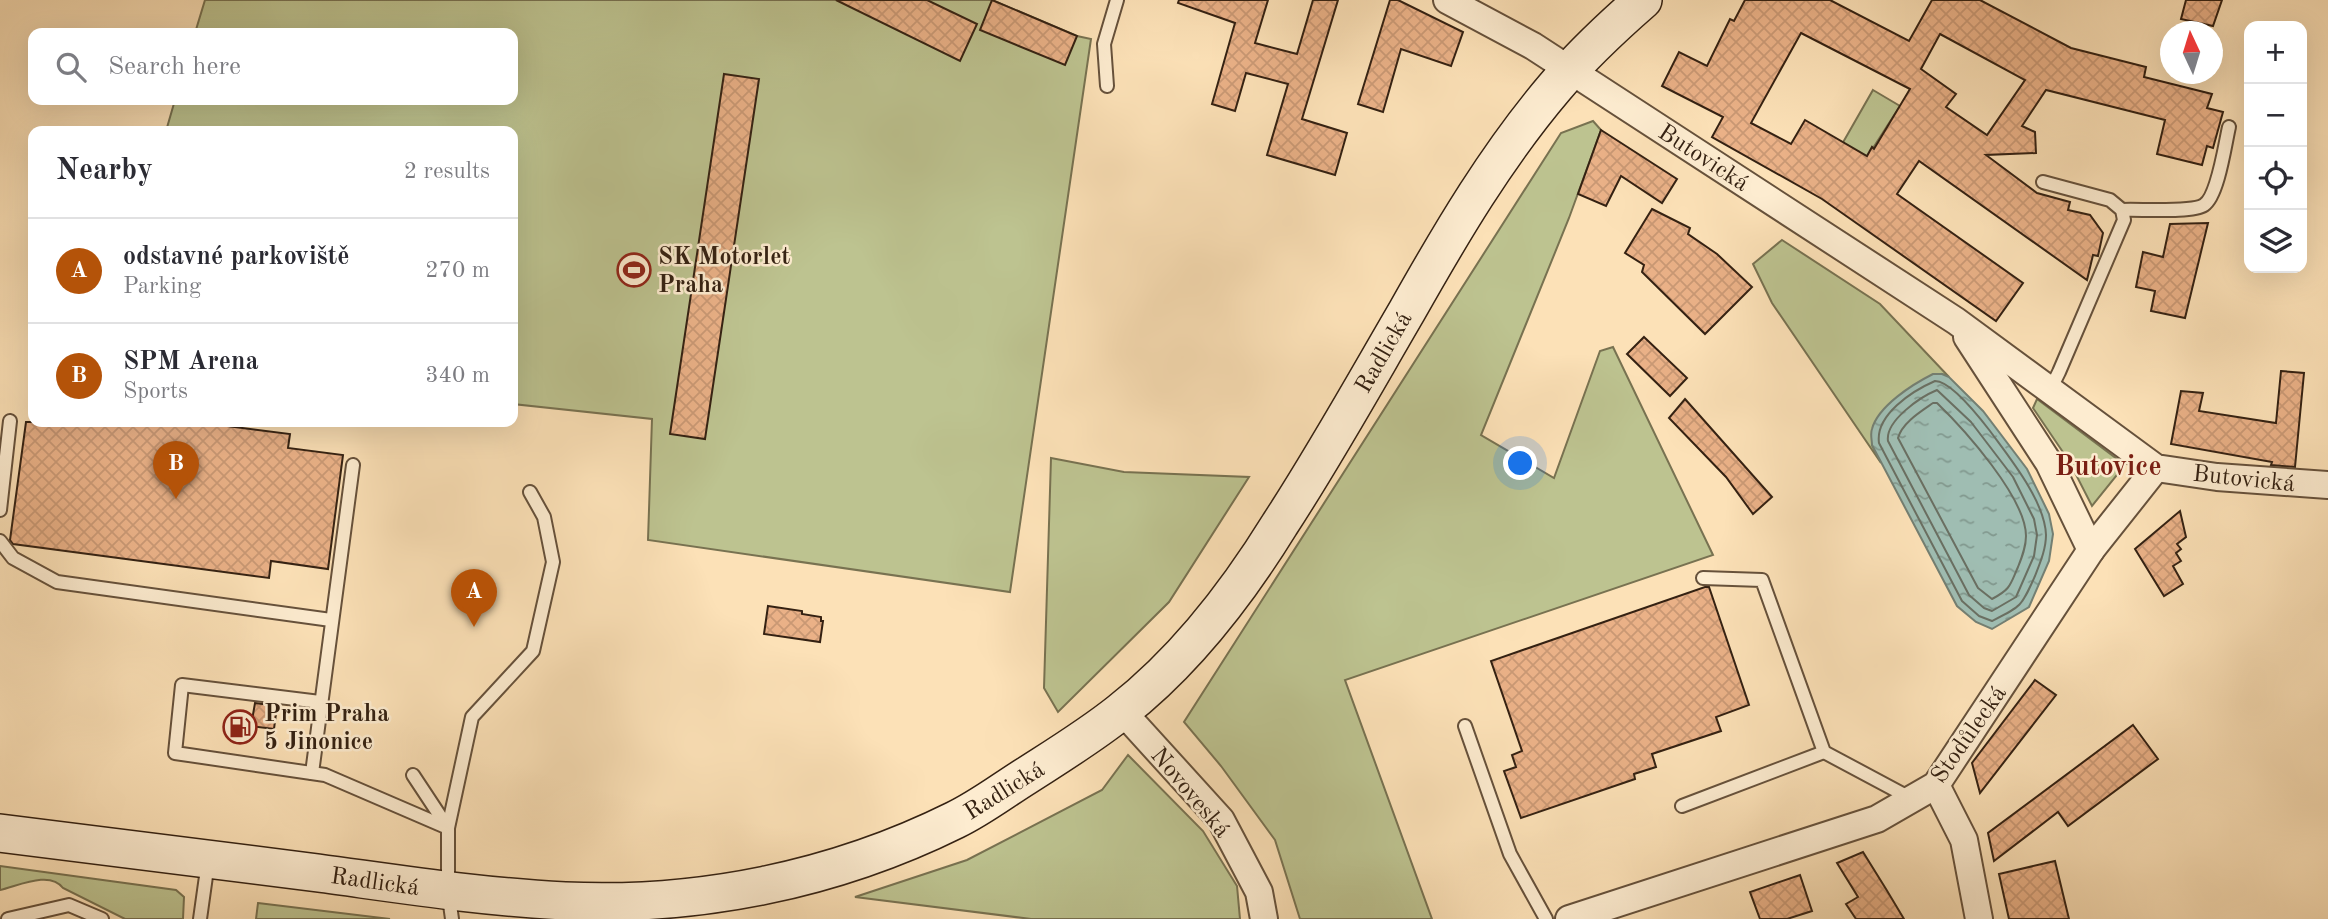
<!DOCTYPE html>
<html lang="en">
<head>
<meta charset="utf-8">
<style>
	:root { --surface:#fff; --page:#f7f7f7; --text:#2b2b33; --muted:#7c7c81; --line:#e1e1e2; --accent:#b45309 }
	body { margin:0; font-family:"Old Standard TT",serif; background:var(--page); color:var(--text) }
	.controls { position:absolute; right:21px; top:21px; display:grid; overflow:hidden; border-radius:14px; box-shadow:0 7px 28px #0002 }
	.controls button { width:63px; height:63px; display:grid; place-items:center; padding:0; border:0; border-bottom:2px solid var(--line); background:var(--surface); color:var(--text); font:35px sans-serif }
	.compass { position:absolute; left:2160px; top:21px; width:63px; height:63px; border-radius:50%; background:var(--surface); box-shadow:0 7px 28px #0002; rotate:356deg }
	.you { position:absolute; left:1521px; top:464px; width:24px; height:24px; margin:-18px; border:5px solid #fff; border-radius:50%; background:#1a73e8; box-shadow:0 0 0 10px #1a73e833 }
	.badge { display:grid; place-items:center; width:46px; height:46px; border-radius:50%; background:var(--accent); color:#fff; font-size:23px; font-weight:700 }
	.pin { position:absolute; translate:-50% -58px; filter:drop-shadow(0 2px 4px #0008) }
	.pin::after { content:''; position:absolute; top:37px; width:24px; height:21px; background:inherit; clip-path:polygon(0 0,100% 0,50% 100%) }
	.list { margin:0; padding:0; list-style:none }
	h2 { display:flex; justify-content:space-between; align-items:center; height:91px; margin:0; padding:0 28px; font-size:30px }
	h2 small { font-size:23px; font-weight:400; color:var(--muted) }
	.list li { display:grid; grid-template-columns:46px 1fr auto; gap:21px; align-items:center; box-sizing:border-box; height:105px; padding:0 28px; border-top:2px solid var(--line) }
	.list b { display:block; font-size:26px; white-space:nowrap }
	.list p { margin:0; font-size:23px; white-space:nowrap; color:var(--muted) }
	.list em { font-size:23px; font-style:normal; color:var(--muted) }
	.icon { flex:none; width:38px; height:38px; fill:none; stroke:currentColor; stroke-width:2; stroke-linecap:round; stroke-linejoin:round }
	.map { position:relative; flex:none; width:2328px; height:919px; overflow:hidden }
	.search { position:absolute; background:var(--surface); box-shadow:0 7px 28px #0002; left:28px; top:28px; width:490px; height:77px; display:flex; align-items:center; gap:18px; box-sizing:border-box; padding:0 24px; border-radius:14px; color:var(--muted); font-size:26px }
	.panel { position:absolute; background:var(--surface); box-shadow:0 7px 28px #0002; left:28px; top:126px; width:490px; height:301px; border-radius:14px }
	.map>svg:first-child { display:block }
	.green { fill:#bdc390; stroke:#787251; stroke-width:2 }
	.water { fill:url(#water-ripples); stroke:#747f72; stroke-width:2 }
	.lines { fill:none; stroke-linecap:round; stroke-linejoin:round }
	.shore { stroke:#6a6f62; stroke-width:2 }
	.building { fill:url(#building-cross-hatch); stroke:#342112; stroke-width:2; fill-rule:evenodd }
	.service-casing { stroke:#66513b; stroke-width:16 }
	.minor-casing { stroke:#66513b; stroke-width:30 }
	.secondary-casing { stroke:#342112; stroke-width:40 }
	.service { stroke:#fdecd0; stroke-width:12 }
	.minor { stroke:#fdecd0; stroke-width:26 }
	.secondary { stroke:#fdecd0; stroke-width:37 }
	.labels { text-anchor:middle; stroke-width:5; stroke-linejoin:round; paint-order:stroke }
	.street-label { font-size:24px; fill:#342112; stroke:#fdecd0 }
	.poi-label { font-size:24px; font-weight:bold; fill:#342112; stroke:#fdecd0; text-anchor:start }
	.quarter-label { font-size:28px; font-weight:bold; fill:#7a1f14; stroke:#fdecd0 }
</style>
</head>
<body>
<div class="map">
<svg width="2328" height="919" viewBox="0 0 2328 919">
	<defs>
		<pattern id="water-ripples" width="26" height="14" patternUnits="userSpaceOnUse" patternTransform="scale(1.75)"><rect width="26" height="14" fill="#9fbdb2"/><path d="M2 4q2-2 4 0t4 0M15 11q2-2 4 0t4 0" fill="none" stroke="#82998f"/></pattern>
		<pattern id="building-cross-hatch" width="8" height="8" patternUnits="userSpaceOnUse" patternTransform="scale(1.75)"><rect width="8" height="8" fill="#eab187"/><path d="M0 0l8 8M0 8l8-8" fill="none" stroke="#c99874"/></pattern>
	</defs>
	<rect width="100%" height="100%" fill="#fce1b7"/>
	<filter id="stains"><feTurbulence type="fractalNoise" baseFrequency=".00286" numOctaves="4"/><feColorMatrix values="0 0 0 0 .2 0 0 0 0 .09 0 0 0 0 .02 0 0 0 .5 -.17"/></filter>
	<radialGradient id="worn" r=".72"><stop offset=".6" stop-color="#630" stop-opacity="0"/><stop offset="1" stop-color="#630" stop-opacity=".3"/></radialGradient>
	<g class="green">
		<path d="M 205,0 L 992,0 L 1077,36 L 1091,39 L 1010,592 L 648,540 L 652,419 L 513,404 L 513,131 L 166,131 L 175,100 L 513,100 L 513,33 L 195,33 Z"/>
		<path d="M 1873,90 L 1900,106 L 1873,148 L 1834,204 L 1814,193 Z"/>
		<path d="M 1593,121 L 1601,130 L 1569,218 L 1481,435 L 1554,478 L 1600,351 L 1613,347 L 1713,555 L 1345,680 L 1432,919 L 1300,919 L 1275,840 L 1221,766 L 1184,722 L 1561,133 Z"/>
		<path d="M 1782,240 L 1880,304 L 1949,377 L 1942,374 L 1872,445 L 1881,463 L 1772,303 L 1753,264 Z"/>
		<path d="M 2037,399 L 2125,465 L 2092,506 L 2069,461 L 2033,408 Z"/>
		<path d="M 1051,458 L 1124,472 L 1249,477 L 1169,602 L 1058,712 L 1044,688 Z"/>
		<path d="M 1128,755 L 1203,831 L 1237,886 L 1240,919 L 1031,919 L 855,897 L 967,860 L 1102,790 Z"/>
		<path d="M 0,866 L 176,890 L 184,897 L 183,919 L 125,919 L 63,888 C 50,870 18,886 0,890 Z"/>
		<path d="M 258,903 L 390,919 L 256,919 Z"/>
	</g>
	<path class="water" d="M 1933,374 L 1942,374 L 1949,377 L 1983,411 L 2027,469 L 2049,514 L 2053,534 L 2049,561 L 2029,607 L 1992,629 L 1976,622 L 1957,606 L 1872,445 C 1872,440 1870,434 1872,429 C 1878,406 1913,384 1933,374 Z"/>
	<g class="lines">
		<g class="shore">
			<path d="M 1935,381 C 1951,381 1980,418 1990,431 C 2009,457 2045,501 2046,535 C 2046,549 2040,563 2035,576 C 2021,607 2022,606 1992,621 L 1979,616 L 1962,601 L 1879,443 C 1875,415 1912,391 1935,381 Z"/>
			<path d="M 1937,390 L 1971,422 L 2013,477 L 2034,519 L 2037,535 L 2034,556 L 2016,597 L 1992,611 L 1984,608 L 1969,595 L 1888,441 C 1885,421 1920,397 1937,390 Z"/>
			<path d="M 1933,403 L 1937,403 C 1964,429 2026,498 2026,536 C 2026,547 2022,557 2018,567 C 2010,585 2011,589 1992,599 L 1978,588 L 1898,438 C 1902,423 1920,412 1933,403 Z"/>
		</g>
	</g>
	<g class="building">
		<path d="M 836,0 L 927,0 L 977,24 L 960,61 Z"/>
		<path d="M 992,0 L 1077,36 L 1065,65 L 980,30 Z"/>
		<path d="M 1179,0 L 1268,0 L 1255,43 L 1297,54 L 1313,0 L 1338,0 L 1302,119 L 1347,133 L 1335,175 L 1267,155 L 1288,84 L 1246,73 L 1235,111 L 1212,104 L 1235,23 L 1178,3 Z"/>
		<path d="M 1390,0 L 1398,0 L 1463,32 L 1451,66 L 1401,49 L 1383,112 L 1358,104 Z"/>
		<path d="M 1745,0 L 1830,0 L 1909,41 L 1932,0 L 1980,0 L 2071,48 L 2146,67 L 2144,77 L 2212,94 L 2207,108 L 2223,112 L 2213,148 L 2207,146 L 2202,165 L 2157,154 L 2165,120 L 2046,90 L 2022,126 L 2035,132 L 2036,153 L 1986,155 L 2037,193 L 2070,202 L 2068,210 L 2090,215 L 2103,233 L 2098,256 L 2093,255 L 2087,280 L 1919,161 L 1897,194 L 2023,283 L 1996,321 L 1822,199 L 1712,137 L 1723,117 L 1662,86 L 1679,52 L 1707,66 L 1730,19 L 1734,21 ZM 1801,33 L 1910,89 L 1874,149 L 1872,147 L 1867,156 L 1805,120 L 1791,144 L 1751,123 ZM 1940,34 L 2025,80 L 1987,135 L 1946,107 L 1956,94 L 1921,69 Z"/>
		<path d="M 2186,0 L 2222,0 L 2213,26 L 2181,19 Z"/>
		<path d="M 724,74 L 759,79 L 705,439 L 670,434 Z"/>
		<path d="M 1601,130 L 1677,179 L 1662,203 L 1621,176 L 1606,206 L 1578,194 Z"/>
		<path d="M 1652,209 L 1690,228 L 1688,234 L 1717,254 L 1752,287 L 1705,334 L 1642,272 L 1644,265 L 1625,253 Z"/>
		<path d="M 2208,223 L 2185,318 L 2151,311 L 2155,291 L 2136,287 L 2143,252 L 2163,257 L 2170,224 Z"/>
		<path d="M 1644,337 L 1687,378 L 1670,396 L 1627,354 Z"/>
		<path d="M 2281,371 L 2304,373 L 2295,467 L 2271,465 L 2272,462 L 2171,444 L 2181,391 L 2203,393 L 2199,411 L 2276,423 Z"/>
		<path d="M 1685,399 L 1772,497 L 1753,514 L 1726,477 L 1669,418 Z"/>
		<path d="M 26,422 L 196,422 L 290,434 L 288,448 L 343,455 L 328,569 L 271,561 L 269,578 L 13,544 L 10,540 Z"/>
		<path d="M 2180,511 L 2186,537 L 2177,544 L 2181,549 L 2176,553 L 2181,561 L 2173,566 L 2183,584 L 2164,596 L 2135,549 Z"/>
		<path d="M 1705,587 L 1709,587 L 1749,705 L 1716,717 L 1721,731 L 1652,754 L 1656,767 L 1634,774 L 1635,779 L 1521,818 L 1504,771 L 1516,767 L 1512,755 L 1522,751 L 1491,661 Z"/>
		<path d="M 768,606 L 802,611 L 802,614 L 821,617 L 821,621 L 823,621 L 820,642 L 764,634 Z"/>
		<path d="M 2035,680 L 2056,695 L 1980,793 L 1972,763 Z"/>
		<path d="M 255,703 L 277,706 L 274,729 L 251,726 Z"/>
		<path d="M 2133,725 L 2158,759 L 2068,826 L 2058,812 L 1994,861 L 1988,833 Z"/>
		<path d="M 1863,852 L 1886,889 L 1904,919 L 1856,919 L 1846,904 L 1858,897 L 1837,863 Z"/>
		<path d="M 2055,861 L 2069,919 L 2009,919 L 1999,874 Z"/>
		<path d="M 1800,875 L 1812,911 L 1787,919 L 1760,919 L 1750,892 Z"/>
	</g>
	<g class="lines">
		<defs>
			<g id="service">
				<path d="M 1107,86 L 1104,44 L 1117,0"/>
				<path d="M 2043,182 L 2110,200 L 2122,210 L 2124,220 L 2059,372 L 2050,390"/>
				<path d="M 2122,210 C 2139,209 2192,213 2204,205 C 2218,196 2225,144 2229,127"/>
				<path d="M 0,510 L 10,421"/>
				<path d="M 0,541 L 13,558 L 57,582 L 331,620"/>
				<path d="M 1703,578 L 1762,580 L 1824,752 L 1912,799"/>
				<path d="M 320,702 L 182,685 L 175,753 L 325,775 L 448,828 L 472,717 L 533,651 L 553,562 L 544,517 L 530,492"/>
				<path d="M 1465,726 L 1510,854 L 1546,919"/>
				<path d="M 312,773 L 353,465"/>
				<path d="M 413,775 L 448,828 L 448,890 L 452,919"/>
				<path d="M 1682,806 L 1824,752"/>
				<path d="M 8,919 L 69,905 L 102,919"/>
				<path d="M 200,919 L 208,862"/>
			</g>
			<g id="minor">
				<path d="M 1447,0 L 1533,46 L 1956,321 L 2156,468 L 2217,477 L 2328,485"/>
				<path d="M 1967,337 L 2049,463 L 2091,550"/>
				<path d="M 1122,711 L 1221,820 L 1259,892 L 1264,919"/>
				<path d="M 1936,785 L 1964,840 L 1979,919"/>
				<path d="M 1569,919 L 1877,819 L 1936,785 L 2091,550 L 2156,468"/>
			</g>
			<path id="secondary" d="M 0,833 C 106,846 212,859 318,873 C 400,884 482,897 565,901 C 699,907 834,880 955,820 C 980,808 1002,791 1026,776 C 1057,756 1090,736 1120,712 C 1183,663 1238,592 1280,524 C 1325,455 1365,383 1407,311 C 1451,233 1497,155 1555,87 C 1582,55 1612,27 1643,0"/>
		</defs>
		<use href="#service" class="service-casing"/>
		<use href="#minor" class="minor-casing"/>
		<use href="#secondary" class="secondary-casing"/>
		<use href="#service" class="service"/>
		<use href="#minor" class="minor"/>
		<use href="#secondary" class="secondary"/>
	</g>
	<defs>
		<symbol id="stadium-ring" viewBox="-11 -11 22 22"><circle r="9.5" fill="#fdecd0" stroke="#8f2418" stroke-width="1.5"/><path d="M0-5a6.5 5 0 1 0 0 10a6.5 5 0 1 0 0-10ZM-3.5-1.8h7v3.6h-7Z" fill="#8f2418"/></symbol>
		<symbol id="fuel-ring" viewBox="-11 -11 22 22"><circle r="9.5" fill="#fdecd0" stroke="#8f2418" stroke-width="1.5"/><path d="M-5.5-6h7V0h2V4h1.3V-2.5L3-4.5l.8-.8L6-3V5H2.5V1h-1V6h-7ZM-4.2-4.7v3.2H.2V-4.7Z" fill="#8f2418"/></symbol>
	</defs>
	<g fill-rule="evenodd">
		<use href="#stadium-ring" x="615" y="251" width="38" height="38"/>
		<use href="#fuel-ring" x="221" y="708" width="38" height="38"/>
	</g>
	<g class="labels">
		<g class="street-label">
			<text transform="translate(1704 157) rotate(33)" y="8">Butovická</text>
			<text transform="translate(1383 352) rotate(-60)" y="8">Radlická</text>
			<text transform="translate(2244 478) rotate(6)" y="8">Butovická</text>
			<text transform="translate(1968 734) rotate(-55)" y="8">Stodůlecká</text>
			<text transform="translate(1004 790) rotate(-32)" y="8">Radlická</text>
			<text transform="translate(1191 792) rotate(50)" y="8">Novoveská</text>
			<text transform="translate(375 881) rotate(8)" y="8">Radlická</text>
		</g>
		<g class="poi-label">
			<text x="658" y="264">SK Motorlet<tspan x="658" dy="28">Praha</tspan></text>
			<text x="264" y="721">Prim Praha<tspan x="264" dy="28">5 Jinonice</tspan></text>
		</g>
		<g class="quarter-label">
			<text x="2108" y="475">Butovice</text>
		</g>
	</g>
	<rect width="100%" height="100%" filter="url(#stains)"/>
	<rect width="100%" height="100%" fill="url(#worn)"/>
</svg>
<div class="controls">
<button>+</button>
<button>−</button>
<button><svg class="icon" aria-label="locate" viewBox="0 0 24 24"><circle cx="12" cy="12" r="6"/><path d="M12 2v4M12 18v4M2 12h4M18 12h4"/></svg></button>
<button><svg class="icon" aria-label="layers" viewBox="0 0 24 24"><path d="M12 4l9 5-9 5-9-5zM3 14l9 5 9-5"/></svg></button>
</div>
<svg class="compass" viewBox="-18 -18 36 36"><path d="M0-13l5 13h-10z" fill="#e53935"/><path d="M0 13l5-13h-10z" fill="#7c7c81"/></svg>
<div class="you"></div>
<div class="pin badge" style="left:474px;top:627px">A</div>
<div class="pin badge" style="left:176px;top:499px">B</div>
<div class="search"><svg class="icon" aria-label="search" viewBox="0 0 24 24"><circle cx="10" cy="10" r="6"/><path d="M15 15l6 6"/></svg>Search here</div>
<section class="panel">
<h2>Nearby<small>2 results</small></h2>
<ul class="list">
<li><span class="badge">A</span><div><b>odstavné parkoviště</b><p>Parking</p></div><em>270 m</em></li>
<li><span class="badge">B</span><div><b>SPM Arena</b><p>Sports</p></div><em>340 m</em></li>
</ul>
</section>
</div>
</body>
</html>
